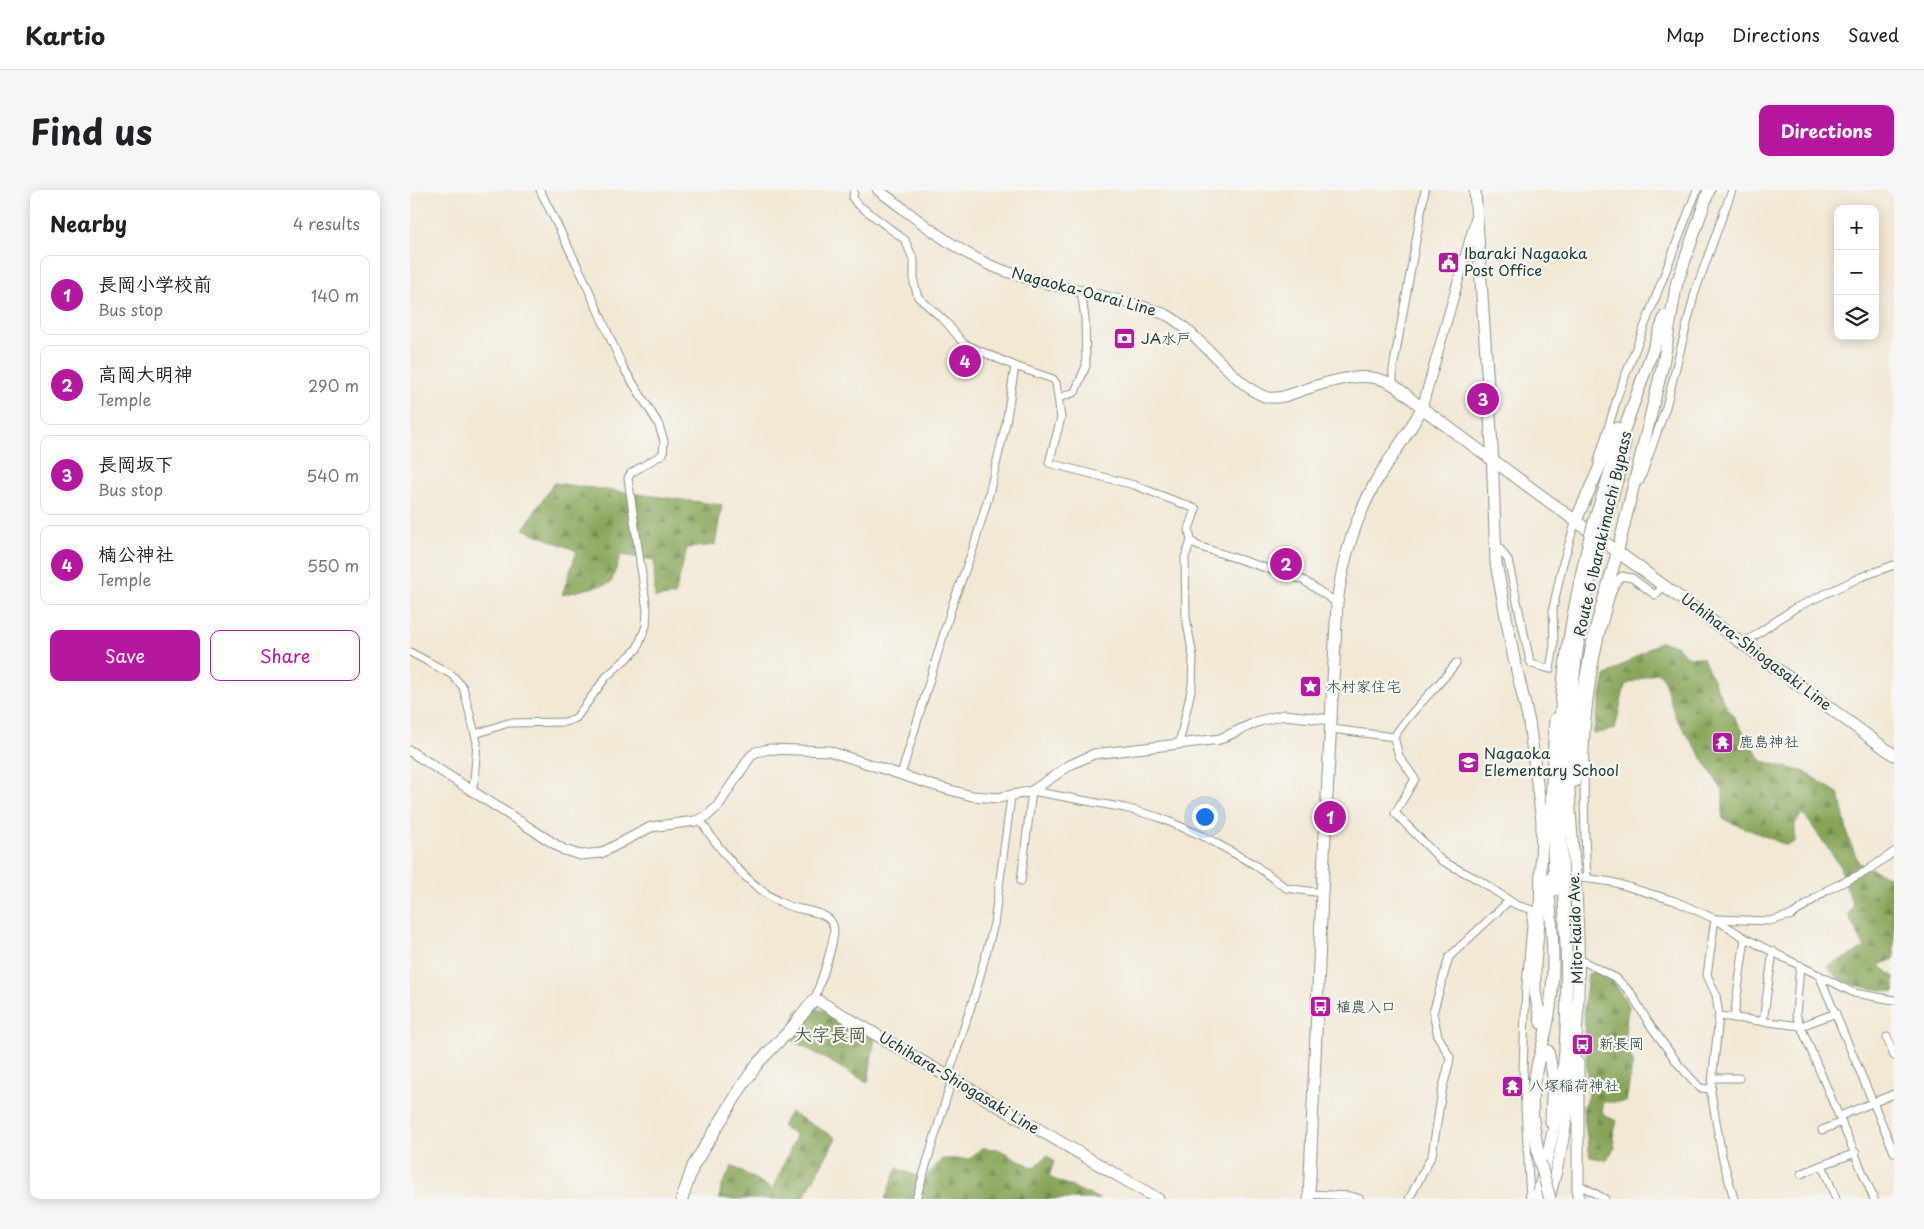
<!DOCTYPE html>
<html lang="en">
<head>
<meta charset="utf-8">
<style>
	:root { --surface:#fff; --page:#f6f6f6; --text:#202124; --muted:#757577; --line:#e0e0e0; --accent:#b5179e }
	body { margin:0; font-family:"Playpen Sans","Klee One",sans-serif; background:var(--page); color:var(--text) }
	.controls { position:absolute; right:15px; top:15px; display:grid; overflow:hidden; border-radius:10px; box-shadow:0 2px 12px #0003 }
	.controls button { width:45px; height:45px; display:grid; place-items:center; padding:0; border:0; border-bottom:1px solid var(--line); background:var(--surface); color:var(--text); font:25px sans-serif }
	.you { position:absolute; left:794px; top:626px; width:18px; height:18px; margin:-12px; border:4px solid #fff; border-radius:50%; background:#1a73e8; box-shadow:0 0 0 8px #1a73e833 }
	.badge { display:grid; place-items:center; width:32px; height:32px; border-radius:50%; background:var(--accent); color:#fff; font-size:16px; font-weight:700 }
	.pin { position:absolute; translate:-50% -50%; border:2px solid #fff; box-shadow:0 1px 5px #0006 }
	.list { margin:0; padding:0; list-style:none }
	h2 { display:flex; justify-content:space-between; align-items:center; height:65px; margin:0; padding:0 20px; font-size:21px }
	h2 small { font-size:16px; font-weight:400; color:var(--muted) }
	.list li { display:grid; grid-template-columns:32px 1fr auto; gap:15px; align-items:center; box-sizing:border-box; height:80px; margin:0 10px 10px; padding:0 10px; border:1px solid var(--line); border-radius:10px }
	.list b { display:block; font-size:19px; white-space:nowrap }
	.list p { margin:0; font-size:16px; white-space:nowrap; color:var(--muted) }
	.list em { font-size:16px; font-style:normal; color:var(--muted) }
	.actions { display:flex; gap:10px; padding:15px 20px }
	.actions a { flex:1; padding:11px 0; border:1px solid var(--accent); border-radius:10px; text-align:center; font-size:18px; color:var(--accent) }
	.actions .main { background:var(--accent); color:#fff }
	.icon { flex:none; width:28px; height:28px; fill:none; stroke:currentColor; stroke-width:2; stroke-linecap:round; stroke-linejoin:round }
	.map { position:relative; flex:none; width:1484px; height:1009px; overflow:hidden; border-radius:10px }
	header { display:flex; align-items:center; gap:30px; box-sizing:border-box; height:70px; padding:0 25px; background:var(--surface); border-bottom:1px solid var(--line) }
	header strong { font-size:24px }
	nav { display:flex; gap:28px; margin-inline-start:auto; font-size:18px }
	.intro { display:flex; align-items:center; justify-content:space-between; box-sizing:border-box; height:120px; padding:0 30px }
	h1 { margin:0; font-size:35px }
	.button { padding:12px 22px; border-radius:10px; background:var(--accent); color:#fff; font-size:18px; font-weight:700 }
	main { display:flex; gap:30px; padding:0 30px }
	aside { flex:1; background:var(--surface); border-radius:10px; box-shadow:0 2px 12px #0003 }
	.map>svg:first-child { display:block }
	.forest { fill:url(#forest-firs); stroke:#537045 }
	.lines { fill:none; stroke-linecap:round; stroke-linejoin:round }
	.minor-casing { stroke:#889284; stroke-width:9 }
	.tertiary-casing { stroke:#889284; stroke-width:11 }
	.secondary-casing { stroke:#889284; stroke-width:12 }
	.primary-casing { stroke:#889284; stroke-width:13 }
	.trunk-casing { stroke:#889284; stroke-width:13 }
	.minor { stroke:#fff; stroke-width:7 }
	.tertiary { stroke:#fff; stroke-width:9 }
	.secondary { stroke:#fff; stroke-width:10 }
	.primary { stroke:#fff; stroke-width:11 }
	.trunk { stroke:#fff; stroke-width:11 }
	.primary-bridge-casing { stroke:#889284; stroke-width:13; stroke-linecap:butt }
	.trunk-bridge-casing { stroke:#889284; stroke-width:13; stroke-linecap:butt }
	.primary-bridge { stroke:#fff; stroke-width:11 }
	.trunk-bridge { stroke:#fff; stroke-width:11 }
	.labels { text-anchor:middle; stroke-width:4.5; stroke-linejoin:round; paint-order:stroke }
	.poi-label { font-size:15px; fill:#1f3d34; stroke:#f6f6f2; text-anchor:start }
	.street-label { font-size:15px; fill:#1f3d34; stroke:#f6f6f2 }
	.quarter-label { font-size:18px; font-weight:bold; fill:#5a604c; stroke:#f6f6f2 }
</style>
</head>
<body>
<header>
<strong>Kartio</strong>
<nav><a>Map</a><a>Directions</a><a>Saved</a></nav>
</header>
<div class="intro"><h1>Find us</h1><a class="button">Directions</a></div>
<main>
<aside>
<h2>Nearby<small>4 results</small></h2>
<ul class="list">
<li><span class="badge">1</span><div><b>長岡小学校前</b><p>Bus stop</p></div><em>140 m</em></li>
<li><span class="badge">2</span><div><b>高岡大明神</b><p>Temple</p></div><em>290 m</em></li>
<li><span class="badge">3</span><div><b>長岡坂下</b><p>Bus stop</p></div><em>540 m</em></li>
<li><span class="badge">4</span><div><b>楠公神社</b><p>Temple</p></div><em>550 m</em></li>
</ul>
<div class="actions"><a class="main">Save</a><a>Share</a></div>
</aside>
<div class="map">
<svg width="1484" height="1009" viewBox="0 0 1484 1009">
	<defs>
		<pattern id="forest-firs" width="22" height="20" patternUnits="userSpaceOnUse" patternTransform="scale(1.25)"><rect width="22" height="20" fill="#87a456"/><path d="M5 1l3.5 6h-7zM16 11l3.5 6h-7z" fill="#6e8748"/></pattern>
	</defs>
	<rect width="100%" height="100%" fill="#f6f6f2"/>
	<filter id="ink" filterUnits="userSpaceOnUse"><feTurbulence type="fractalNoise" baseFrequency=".02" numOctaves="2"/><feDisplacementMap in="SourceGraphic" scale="10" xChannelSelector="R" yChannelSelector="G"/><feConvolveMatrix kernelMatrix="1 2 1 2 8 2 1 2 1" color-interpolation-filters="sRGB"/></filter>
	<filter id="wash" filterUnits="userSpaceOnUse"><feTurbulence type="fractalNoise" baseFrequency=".0096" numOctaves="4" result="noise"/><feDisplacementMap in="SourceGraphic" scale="20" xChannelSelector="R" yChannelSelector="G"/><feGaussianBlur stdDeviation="1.12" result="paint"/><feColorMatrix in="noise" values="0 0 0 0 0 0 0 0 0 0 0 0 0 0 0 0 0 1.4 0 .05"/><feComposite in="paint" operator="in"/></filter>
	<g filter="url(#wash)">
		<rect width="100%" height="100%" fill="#f2e8d4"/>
		<g class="forest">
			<path d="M 144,293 L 312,315 L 305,355 L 277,358 L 265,405 L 245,408 L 244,370 L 211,365 L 201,393 L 152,405 L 167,361 L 113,339 Z"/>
			<path d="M 1249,452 L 1266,455 L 1276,466 L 1293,468 L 1311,507 L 1352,571 L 1395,582 L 1429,604 L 1439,650 L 1449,673 L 1484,689 L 1484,769 L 1469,775 L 1484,787 L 1484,802 C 1464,798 1427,797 1418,776 L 1455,758 L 1438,725 L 1443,716 L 1429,674 L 1393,623 L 1385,633 L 1385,652 L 1376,655 L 1313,629 L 1313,601 L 1265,526 L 1253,487 L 1247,482 L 1215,495 L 1205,539 L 1183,544 L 1195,486 Z"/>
			<path d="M 1186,781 L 1203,791 L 1219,816 C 1215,836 1212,853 1223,871 L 1216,912 L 1192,912 L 1193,925 L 1207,931 L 1203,947 L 1205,958 L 1196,970 L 1180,967 L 1173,921 L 1178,904 L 1174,817 L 1178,784 Z"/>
			<path d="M 388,820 L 414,820 L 465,846 L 458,893 L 377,847 Z"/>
			<path d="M 380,922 L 426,948 L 393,1009 L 309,1009 L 311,998 L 322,976 L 363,999 L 386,946 L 372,936 Z"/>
			<path d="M 572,958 L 588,959 L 624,978 L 637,966 L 644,971 L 639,987 L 690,1009 L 475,1009 L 487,978 L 514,989 L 532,969 L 559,969 Z"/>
		</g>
	</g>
	<g filter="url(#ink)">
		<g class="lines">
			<defs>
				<g id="minor">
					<path d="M 444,0 L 443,8 L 446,13 L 495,50 L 504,71 L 504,93 L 508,107 L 536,132 L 554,154 L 605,176 L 643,189 L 646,193 L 651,228 L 639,273 L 724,295 L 786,319 L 779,339 L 781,351 L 775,367 L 776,427 L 783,467 L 782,496 L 769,554"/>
					<path d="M 983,195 L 983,179 L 1015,0"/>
					<path d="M 649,208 L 665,202 L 676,176 L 675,128 L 671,101"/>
					<path d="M 1188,271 L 1209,202 L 1287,0"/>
					<path d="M 1230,291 L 1256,217 L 1285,102 L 1322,0"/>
					<path d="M 781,351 L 788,356 L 893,390 L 927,413"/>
					<path d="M 1085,352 L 1098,370 L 1120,471 L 1122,474 L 1140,479 L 1144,456 L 1143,418 L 1153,373 L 1166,330"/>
					<path d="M 1334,453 L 1385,418 L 1451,387 L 1484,375"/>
					<path d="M 0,462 L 41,484 L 53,497 L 67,552 L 64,592 L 61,601"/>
					<path d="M 922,539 L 984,547 L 989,566 L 1005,589 L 985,623 L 1032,671 L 1069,690 L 1106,715 L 1130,722"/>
					<path d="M 65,544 L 98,533 L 155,532 L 166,528 L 196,487 L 227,459 L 236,436 L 237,420 L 218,288 L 221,283 L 253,264 L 254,251 L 248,233 L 213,177 L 173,87 L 130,0"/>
					<path d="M 984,547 C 1001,519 1027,499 1046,473"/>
					<path d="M 491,585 L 543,413 L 563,359 L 578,308 L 596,233 L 605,176"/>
					<path d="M 290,630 C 311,662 339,698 376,715 C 389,721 418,720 423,735 C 428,748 409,794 405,809"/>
					<path d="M 1173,688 L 1202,692 L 1265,711 L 1305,729 L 1335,748 L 1444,803 L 1484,810"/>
					<path d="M 1177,688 C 1172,600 1171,513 1195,427 C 1199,414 1201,395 1212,386 L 1222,388 L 1245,405 L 1255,395"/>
					<path d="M 611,691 L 622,601 L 715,618 L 748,627 L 795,647 L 845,675 L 876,698 L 912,703"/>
					<path d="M 1305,729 L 1297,785 L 1306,805 L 1309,826 L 1301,902 L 1312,966 L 1324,1009"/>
					<path d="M 1306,729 L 1359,731 L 1382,725 L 1417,700 L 1455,682 L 1484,662"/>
					<path d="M 1167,768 L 1206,788 L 1221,803 L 1238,832 L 1269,875 L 1290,898 L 1301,899"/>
					<path d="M 1390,775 L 1386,825 L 1464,1009"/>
					<path d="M 1409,785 L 1484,962"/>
					<path d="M 1309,826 L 1391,836 L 1426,823"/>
					<path d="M 1324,828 L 1335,748"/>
					<path d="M 1353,832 L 1363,761"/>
					<path d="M 1477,847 L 1484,866"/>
					<path d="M 538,887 L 565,804 L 584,734 L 601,607"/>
					<path d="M 1303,888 L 1329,888"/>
					<path d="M 1430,926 L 1484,904"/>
					<path d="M 1412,940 L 1432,932"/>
					<path d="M 1391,984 L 1412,975"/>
					<path d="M 1168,994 L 1195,1009"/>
					<path d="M 899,1004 L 941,1006 L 950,1009"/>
					<path d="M 506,1009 L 542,889"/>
					<path d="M 999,1009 L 1022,965 L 1032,901 L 1039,874 L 1040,867 L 1028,846 L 1023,823 L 1039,767 L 1099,711"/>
					<path d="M 1120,1009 L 1113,879 L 1116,797 L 1122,722"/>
					<path d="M 1426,1009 L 1412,975 L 1446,963"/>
				</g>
				<g id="tertiary">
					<path d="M 1012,218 L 1066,28"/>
					<path d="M 0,561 L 154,660 L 170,665 L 191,663 L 241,637 L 285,631 L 297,626 L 307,617 L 340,567 L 346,562 L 359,559 L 419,561 L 522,595 L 562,606 L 588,608 L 622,601 L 660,575 L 684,564 L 810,549 L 849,531 L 874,525 L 922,530"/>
				</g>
				<path id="secondary" d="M 468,0 C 503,25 542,59 582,76 C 638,99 700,103 757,125 C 789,143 827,198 856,207 C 869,210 881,204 893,200 C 917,192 951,181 975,191 C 989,196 1001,209 1012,218"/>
				<g id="primary">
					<path d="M 1065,0 L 1082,257 L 1086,373 L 1103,464 L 1119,532 L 1132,631 L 1130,722 L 1125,773 L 1125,802 L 1131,833"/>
					<path d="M 1145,700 L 1141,618 L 1145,529"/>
					<path d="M 1138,861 L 1143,885 L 1141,932"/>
					<path d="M 1168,873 L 1168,1009"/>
					<path d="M 1130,972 C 1125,946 1119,918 1124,892 C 1128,867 1137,843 1140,818 C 1146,774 1142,732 1137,689"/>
					<path d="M 272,1009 L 283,976 L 334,893 L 348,873 L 379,841 L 405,809 L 748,1009"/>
					<path d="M 899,1009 L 912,703 L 927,413 C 933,367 946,324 971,283 C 985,261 1000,241 1012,218 L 1484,565"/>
				</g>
				<g id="trunk">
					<path d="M 1266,96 L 1299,0"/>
					<path d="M 1166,330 L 1207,238"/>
					<path d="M 1184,332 L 1209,254 L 1255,126"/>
					<path d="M 1193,339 L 1211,277 L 1215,252"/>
					<path d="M 1165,591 L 1173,502 L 1184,444 L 1208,360 L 1253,174 L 1267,91"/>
					<path d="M 1139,1008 C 1168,905 1173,795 1165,688 C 1162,644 1157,600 1159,556 C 1161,488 1171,423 1187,358"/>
					<path d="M 1127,1009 C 1138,964 1150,918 1154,872 C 1163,765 1147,659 1149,552 C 1151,483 1163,418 1179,351"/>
				</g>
			</defs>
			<use href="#minor" class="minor-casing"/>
			<use href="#tertiary" class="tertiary-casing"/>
			<use href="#secondary" class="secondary-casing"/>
			<use href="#primary" class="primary-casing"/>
			<use href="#trunk" class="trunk-casing"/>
			<use href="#minor" class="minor"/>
			<use href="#tertiary" class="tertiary"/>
			<use href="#secondary" class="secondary"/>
			<use href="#primary" class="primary"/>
			<use href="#trunk" class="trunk"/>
			<defs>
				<path id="primary-bridge" d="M 1130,972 L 1140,1009"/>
				<g id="trunk-bridge">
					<path d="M 1179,351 L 1184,332"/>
					<path d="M 1187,358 L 1193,339"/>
				</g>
			</defs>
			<use href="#primary-bridge" class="primary-bridge-casing"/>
			<use href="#trunk-bridge" class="trunk-bridge-casing"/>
			<use href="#primary-bridge" class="primary-bridge"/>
			<use href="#trunk-bridge" class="trunk-bridge"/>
		</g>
	</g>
	<defs>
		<symbol id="civic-square" viewBox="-11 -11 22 22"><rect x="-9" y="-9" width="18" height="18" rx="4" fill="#b5179e" stroke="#f6f6f2"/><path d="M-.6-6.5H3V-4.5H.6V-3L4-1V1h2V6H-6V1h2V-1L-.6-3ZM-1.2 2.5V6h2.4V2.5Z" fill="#fff"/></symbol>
		<symbol id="bank-square" viewBox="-11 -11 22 22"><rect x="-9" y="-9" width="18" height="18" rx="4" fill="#b5179e" stroke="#f6f6f2"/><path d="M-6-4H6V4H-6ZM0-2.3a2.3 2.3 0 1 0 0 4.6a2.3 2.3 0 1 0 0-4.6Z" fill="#fff"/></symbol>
		<symbol id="sight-square" viewBox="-11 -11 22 22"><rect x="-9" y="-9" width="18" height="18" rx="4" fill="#b5179e" stroke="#f6f6f2"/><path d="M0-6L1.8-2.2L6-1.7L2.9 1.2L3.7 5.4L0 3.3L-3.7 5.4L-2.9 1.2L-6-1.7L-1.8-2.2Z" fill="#fff"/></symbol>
		<symbol id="temple-square" viewBox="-11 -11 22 22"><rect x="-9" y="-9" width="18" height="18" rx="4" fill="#b5179e" stroke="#f6f6f2"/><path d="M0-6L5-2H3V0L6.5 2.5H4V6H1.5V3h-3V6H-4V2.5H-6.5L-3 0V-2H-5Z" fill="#fff"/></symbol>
		<symbol id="school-square" viewBox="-11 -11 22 22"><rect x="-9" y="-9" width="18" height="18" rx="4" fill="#b5179e" stroke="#f6f6f2"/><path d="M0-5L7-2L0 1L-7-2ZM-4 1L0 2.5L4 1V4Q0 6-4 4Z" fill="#fff"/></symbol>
		<symbol id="bus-square" viewBox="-11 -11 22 22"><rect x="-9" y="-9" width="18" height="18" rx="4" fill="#b5179e" stroke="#f6f6f2"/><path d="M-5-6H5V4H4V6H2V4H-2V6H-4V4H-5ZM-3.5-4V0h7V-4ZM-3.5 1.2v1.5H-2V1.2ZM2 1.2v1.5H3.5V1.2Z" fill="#fff"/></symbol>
	</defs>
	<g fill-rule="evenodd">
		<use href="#civic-square" x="1026" y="60" width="25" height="25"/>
		<use href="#bank-square" x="702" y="136" width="25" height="25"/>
		<use href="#sight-square" x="888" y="484" width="25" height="25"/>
		<use href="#temple-square" x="1300" y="540" width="25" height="25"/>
		<use href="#school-square" x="1046" y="560" width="25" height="25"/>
		<use href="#bus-square" x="898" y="804" width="25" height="25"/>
		<use href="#bus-square" x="1160" y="842" width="25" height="25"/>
		<use href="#temple-square" x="1090" y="884" width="25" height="25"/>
	</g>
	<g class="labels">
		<g class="poi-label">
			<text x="1054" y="69">Ibaraki Nagaoka<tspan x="1054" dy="17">Post Office</tspan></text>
			<text x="731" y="154">JA水戸</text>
			<text x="916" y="502">木村家住宅</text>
			<text x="1329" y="557">鹿島神社</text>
			<text x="1074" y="569">Nagaoka<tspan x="1074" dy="17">Elementary School</tspan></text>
			<text x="926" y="822">植農入口</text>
			<text x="1189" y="859">新長岡</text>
			<text x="1119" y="901">八塚稲荷神社</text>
		</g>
		<g class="street-label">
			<text transform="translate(674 102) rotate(15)" y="5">Nagaoka-Oarai Line</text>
			<text transform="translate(1193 344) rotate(-77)" y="5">Route 6 Ibarakimachi Bypass</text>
			<text transform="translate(1346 462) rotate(37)" y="5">Uchihara-Shiogasaki Line</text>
			<text transform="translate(1166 738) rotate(-92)" y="5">Mito-kaido Ave.</text>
			<text transform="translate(549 893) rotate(31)" y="5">Uchihara-Shiogasaki Line</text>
		</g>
		<g class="quarter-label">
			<text x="420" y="851">大字長岡</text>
		</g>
	</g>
</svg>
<div class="controls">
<button>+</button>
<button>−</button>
<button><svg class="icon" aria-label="layers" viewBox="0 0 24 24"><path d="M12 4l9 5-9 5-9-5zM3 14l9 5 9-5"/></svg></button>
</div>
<div class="you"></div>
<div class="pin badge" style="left:920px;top:627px">1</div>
<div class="pin badge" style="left:876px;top:374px">2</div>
<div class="pin badge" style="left:1073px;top:209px">3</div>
<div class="pin badge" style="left:555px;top:171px">4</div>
</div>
</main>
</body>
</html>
